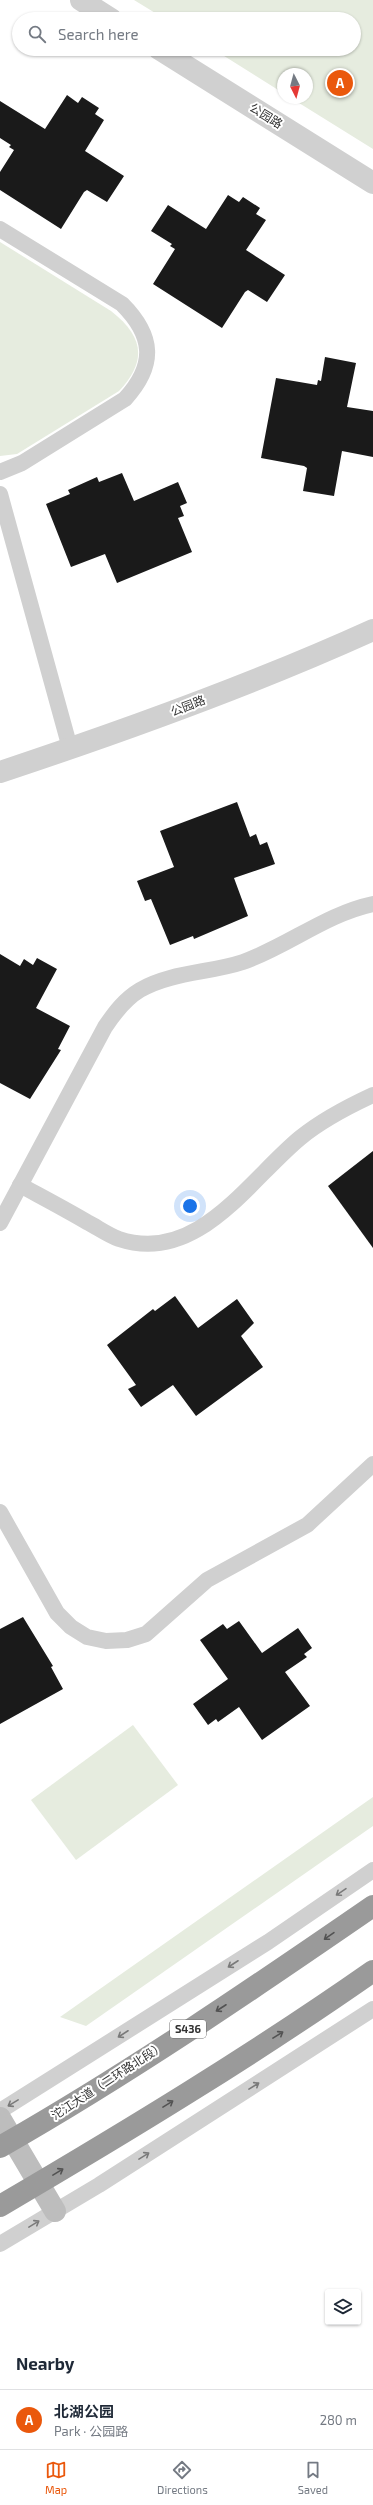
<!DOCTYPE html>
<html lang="en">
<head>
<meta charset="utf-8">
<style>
	:root { --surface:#fff; --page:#f2f2f3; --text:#1f2937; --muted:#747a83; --line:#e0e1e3; --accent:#ea580c }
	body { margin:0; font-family:"Exo 2","Noto Sans SC",sans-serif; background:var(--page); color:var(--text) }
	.controls { position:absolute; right:12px; bottom:12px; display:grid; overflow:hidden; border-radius:4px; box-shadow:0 1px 3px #0004 }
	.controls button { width:36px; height:36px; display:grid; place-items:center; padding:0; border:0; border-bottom:1px solid var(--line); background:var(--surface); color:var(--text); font:20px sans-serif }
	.compass { position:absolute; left:277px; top:68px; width:36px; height:36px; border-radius:50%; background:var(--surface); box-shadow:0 1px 3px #0004; rotate:174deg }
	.you { position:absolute; left:190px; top:1206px; width:14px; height:14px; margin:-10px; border:3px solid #fff; border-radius:50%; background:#1a73e8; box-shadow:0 0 0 6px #1a73e833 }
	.badge { display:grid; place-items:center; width:26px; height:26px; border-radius:50%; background:var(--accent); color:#fff; font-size:13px; font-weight:700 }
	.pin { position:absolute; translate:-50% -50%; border:2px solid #fff; box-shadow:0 1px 4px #0006 }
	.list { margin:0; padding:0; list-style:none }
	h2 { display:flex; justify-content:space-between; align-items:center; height:52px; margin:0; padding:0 16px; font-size:17px }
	h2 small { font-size:13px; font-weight:400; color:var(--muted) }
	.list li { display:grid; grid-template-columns:26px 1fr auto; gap:12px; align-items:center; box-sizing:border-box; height:60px; padding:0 16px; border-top:1px solid var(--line) }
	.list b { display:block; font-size:15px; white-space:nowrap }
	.list p { margin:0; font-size:13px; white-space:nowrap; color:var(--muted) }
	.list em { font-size:13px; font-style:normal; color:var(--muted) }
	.icon { flex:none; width:22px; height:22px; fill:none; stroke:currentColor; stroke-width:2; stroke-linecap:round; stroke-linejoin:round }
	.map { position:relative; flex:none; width:373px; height:2337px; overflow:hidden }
	.search { position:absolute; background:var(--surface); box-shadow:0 1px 3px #0004; left:12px; right:12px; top:12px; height:44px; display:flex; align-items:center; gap:10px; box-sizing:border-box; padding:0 14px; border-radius:22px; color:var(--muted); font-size:15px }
	.sheet { height:112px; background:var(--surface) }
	nav { display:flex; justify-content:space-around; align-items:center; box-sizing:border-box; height:56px; border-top:1px solid var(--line); background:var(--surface); font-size:11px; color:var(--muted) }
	nav a { display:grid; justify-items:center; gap:2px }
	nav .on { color:var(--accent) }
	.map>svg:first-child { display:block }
	.green { fill:#e6ecdf }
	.building { fill:#1a1a1a }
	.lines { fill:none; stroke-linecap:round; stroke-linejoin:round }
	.lane { stroke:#d0d0d0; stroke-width:16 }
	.street { stroke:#d0d0d0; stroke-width:22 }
	.secondary { stroke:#bdbdbd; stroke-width:22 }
	.highway { stroke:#9a9a9a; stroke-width:22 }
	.oneway { stroke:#7a7a7a }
	.oneway2 { stroke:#525252 }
	.labels { text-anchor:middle; stroke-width:4; stroke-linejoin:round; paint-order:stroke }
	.shield { fill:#fff; stroke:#707070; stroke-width:1 }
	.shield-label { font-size:11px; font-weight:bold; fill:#333 }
	.street-label { font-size:12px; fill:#333; stroke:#fff }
</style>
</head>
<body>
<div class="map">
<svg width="373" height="2337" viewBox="0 0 373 2337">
	<rect width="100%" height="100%" fill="#fff"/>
	<g class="green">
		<path d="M 134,0 L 373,0 L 373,149 L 291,98 L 307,98 L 307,74 L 283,74 L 283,93 L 213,49 L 354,49 L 354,19 L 165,19 Z"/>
		<path d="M 0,242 L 111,311 C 143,336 148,360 119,391 L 17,454 L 0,456 Z"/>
		<path d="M 133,1725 L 178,1785 L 76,1860 L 31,1800 Z"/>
		<path d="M 373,1797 L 373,1826 L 86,2026 L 60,2017 Z"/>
	</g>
	<g class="building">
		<path d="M 67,95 L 78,103 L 82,97 L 99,108 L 95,114 L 104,120 L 85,151 L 124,176 L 107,202 L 87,190 L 84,192 L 61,229 L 0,190 L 0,172 L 14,150 L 9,147 L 11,145 L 0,138 L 0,101 L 45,129 Z"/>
		<path d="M 228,195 L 239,202 L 243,197 L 260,208 L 256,214 L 266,220 L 246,250 L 285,275 L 267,302 L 248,290 L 245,292 L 222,328 L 153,284 L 175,249 L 170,246 L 172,244 L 151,231 L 168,205 L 206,229 Z"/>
		<path d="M 325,357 L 356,363 L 347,407 L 373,411 L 373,457 L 342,451 L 334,496 L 303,491 L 307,468 L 304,466 L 261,458 L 276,378 L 317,385 L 318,380 L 321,381 Z"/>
		<path d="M 122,473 L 134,501 L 178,482 L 187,503 L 180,506 L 184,516 L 178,518 L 192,552 L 117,583 L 105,554 L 71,567 L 46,504 L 70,494 L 68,490 L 97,477 L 99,482 Z"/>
		<path d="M 237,802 L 250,837 L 256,834 L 260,845 L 267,842 L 275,864 L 234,878 L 248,916 L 194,939 L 193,936 L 170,945 L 151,899 L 145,901 L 137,881 L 174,867 L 160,831 Z"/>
		<path d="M 0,954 L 20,966 L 24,959 L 33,965 L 37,958 L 57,969 L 36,1008 L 70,1026 L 58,1049 L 61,1050 L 30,1099 L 0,1083 Z"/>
		<path d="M 373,1151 L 373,1248 L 328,1186 Z"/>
		<path d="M 175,1296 L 198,1328 L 237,1299 L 254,1323 L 241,1336 L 263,1367 L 196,1416 L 173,1385 L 141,1407 L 128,1389 L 136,1385 L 107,1345 L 153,1309 L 155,1311 Z"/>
		<path d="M 23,1617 L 53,1666 L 51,1667 L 63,1689 L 0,1724 L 0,1629 Z"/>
		<path d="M 239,1621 L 262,1653 L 298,1628 L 312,1648 L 304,1654 L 307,1657 L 285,1672 L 310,1706 L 262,1740 L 239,1707 L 218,1722 L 216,1719 L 208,1725 L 193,1704 L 228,1679 L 200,1640 L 223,1624 L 227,1629 Z"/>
	</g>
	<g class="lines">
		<g class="lane">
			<path d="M 0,229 L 122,304 C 154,336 156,365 125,399 L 22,463 L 0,472"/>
			<path d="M 0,494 L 70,748"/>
			<path d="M 20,1185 C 42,1197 65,1209 87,1222 C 97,1227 108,1235 119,1239 C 197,1265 248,1181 300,1138 C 322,1120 347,1107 373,1095"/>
			<path d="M 0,1223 L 105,1027 C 115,1012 125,999 140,990 C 171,972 210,973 243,962 C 288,946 326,914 373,904"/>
			<path d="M 0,1512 L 57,1613 L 71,1627 L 87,1637 L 106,1641 L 127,1640 L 146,1634 L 207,1580 L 307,1525 L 373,1464"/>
			<path d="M 0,2111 L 268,1942 L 373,1870"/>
			<path d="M 0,2244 L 99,2185 L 373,2009"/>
		</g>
		<g class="street">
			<path d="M 81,0 L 111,19"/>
			<path d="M 159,49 L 373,183"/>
			<path d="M 0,772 C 127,730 252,685 373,630"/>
		</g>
		<path class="secondary" d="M 0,2118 L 55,2211"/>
		<g class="highway">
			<path d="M 0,2147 C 128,2074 251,1990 373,1906"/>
			<path d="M 0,2206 C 126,2132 253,2055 373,1971"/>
		</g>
	</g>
	<defs><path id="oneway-shaft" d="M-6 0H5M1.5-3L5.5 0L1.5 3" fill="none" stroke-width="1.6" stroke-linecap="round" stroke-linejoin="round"/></defs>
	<g class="oneway">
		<use href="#oneway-shaft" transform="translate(341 1892) rotate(146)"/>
		<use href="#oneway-shaft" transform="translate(233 1964) rotate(147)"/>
		<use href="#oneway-shaft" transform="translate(123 2034) rotate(147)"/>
		<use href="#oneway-shaft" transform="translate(254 2086) rotate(-32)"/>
		<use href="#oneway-shaft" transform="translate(13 2103) rotate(149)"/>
		<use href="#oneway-shaft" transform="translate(144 2156) rotate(-32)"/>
		<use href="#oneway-shaft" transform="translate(34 2224) rotate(-31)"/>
	</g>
	<g class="oneway2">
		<use href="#oneway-shaft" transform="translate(329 1936) rotate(145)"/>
		<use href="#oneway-shaft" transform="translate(221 2008) rotate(147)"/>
		<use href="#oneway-shaft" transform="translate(278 2035) rotate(-32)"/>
		<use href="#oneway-shaft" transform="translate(168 2104) rotate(-32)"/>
		<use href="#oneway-shaft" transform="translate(58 2172) rotate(-31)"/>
	</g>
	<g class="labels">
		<rect class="shield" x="170" y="2020" width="36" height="18" rx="3"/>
		<g class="shield-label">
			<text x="188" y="2033">S436</text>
		</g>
		<g class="street-label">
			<text transform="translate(266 116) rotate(32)" y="4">公园路</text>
			<text transform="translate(188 706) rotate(-21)" y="4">公园路</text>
			<text transform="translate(108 2081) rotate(-33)" y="4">沱江大道（二环路北段）</text>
		</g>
	</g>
</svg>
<div class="controls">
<button><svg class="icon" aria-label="layers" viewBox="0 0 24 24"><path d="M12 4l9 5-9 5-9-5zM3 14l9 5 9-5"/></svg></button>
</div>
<svg class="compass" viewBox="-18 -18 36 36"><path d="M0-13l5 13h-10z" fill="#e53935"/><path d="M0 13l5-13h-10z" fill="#747a83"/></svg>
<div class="you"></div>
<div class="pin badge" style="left:340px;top:83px">A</div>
<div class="search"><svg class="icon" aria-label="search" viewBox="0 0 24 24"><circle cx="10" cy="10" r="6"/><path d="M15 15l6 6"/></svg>Search here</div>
</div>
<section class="sheet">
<h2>Nearby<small></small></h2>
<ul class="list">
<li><span class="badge">A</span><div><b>北湖公园</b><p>Park · 公园路</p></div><em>280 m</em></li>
</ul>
</section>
<nav>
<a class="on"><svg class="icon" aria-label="map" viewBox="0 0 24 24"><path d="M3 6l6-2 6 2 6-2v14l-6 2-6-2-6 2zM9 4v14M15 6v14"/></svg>Map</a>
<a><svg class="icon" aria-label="directions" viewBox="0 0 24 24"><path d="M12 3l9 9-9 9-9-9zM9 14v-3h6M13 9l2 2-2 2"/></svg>Directions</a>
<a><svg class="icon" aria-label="saved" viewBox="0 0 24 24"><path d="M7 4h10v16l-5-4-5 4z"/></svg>Saved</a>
</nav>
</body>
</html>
